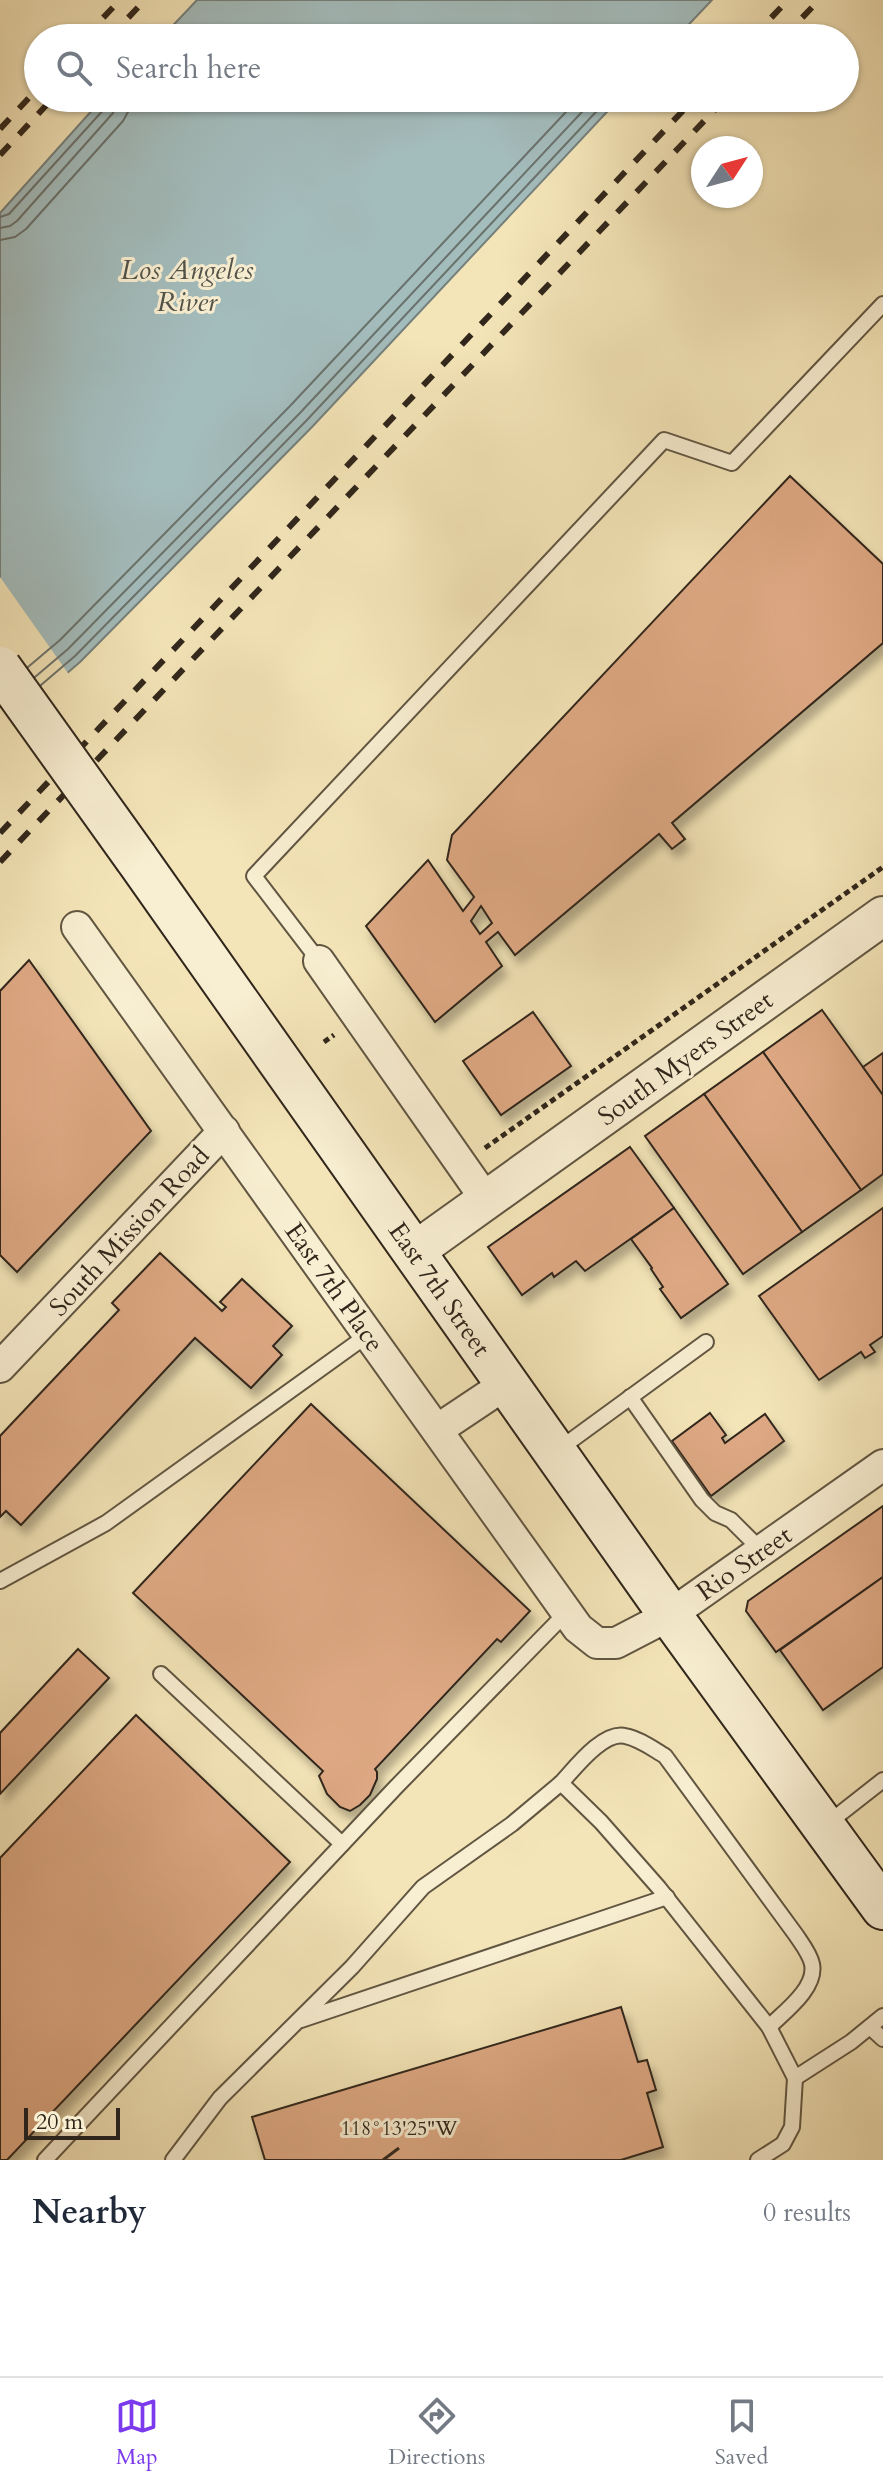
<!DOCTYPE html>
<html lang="en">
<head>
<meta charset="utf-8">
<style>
	:root { --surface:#fff; --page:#f6f6f7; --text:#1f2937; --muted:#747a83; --line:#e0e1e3; --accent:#7c3aed }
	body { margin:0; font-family:Cardo,serif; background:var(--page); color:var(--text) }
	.compass { position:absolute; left:691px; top:136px; width:72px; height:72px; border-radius:50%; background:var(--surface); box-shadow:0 2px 6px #0004; rotate:54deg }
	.scale { position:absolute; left:24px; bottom:20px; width:96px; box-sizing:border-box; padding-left:8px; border:4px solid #30261b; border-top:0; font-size:22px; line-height:28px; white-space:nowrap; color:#30261b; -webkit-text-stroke:6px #f8eed1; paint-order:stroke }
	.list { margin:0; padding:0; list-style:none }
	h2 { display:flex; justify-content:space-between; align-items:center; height:104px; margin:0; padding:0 32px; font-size:34px }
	h2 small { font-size:26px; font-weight:400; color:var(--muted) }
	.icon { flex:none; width:44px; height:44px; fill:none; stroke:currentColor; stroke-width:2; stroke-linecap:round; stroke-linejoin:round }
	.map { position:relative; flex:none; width:883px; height:2160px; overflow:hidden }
	.search { position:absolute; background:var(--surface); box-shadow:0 2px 6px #0004; left:24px; right:24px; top:24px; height:88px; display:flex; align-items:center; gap:20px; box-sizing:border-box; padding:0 28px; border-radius:44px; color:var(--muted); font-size:30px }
	.sheet { height:216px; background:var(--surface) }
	nav { display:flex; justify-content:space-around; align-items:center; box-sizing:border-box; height:112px; border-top:2px solid var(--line); background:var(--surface); font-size:22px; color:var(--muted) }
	nav a { display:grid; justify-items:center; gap:4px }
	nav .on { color:var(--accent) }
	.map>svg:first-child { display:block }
	.water { fill:#a3bcbc; stroke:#75807c; stroke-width:2 }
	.pier { fill:#f4e5b8 }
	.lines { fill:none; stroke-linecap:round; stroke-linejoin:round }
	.shore { stroke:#6a716c; stroke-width:2 }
	.building { fill:#dda883; stroke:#30261b; stroke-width:2; fill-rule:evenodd; filter:url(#shadow) }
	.service-casing { stroke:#615642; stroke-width:18 }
	.minor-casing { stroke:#615642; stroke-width:34 }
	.tertiary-casing { stroke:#615642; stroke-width:42 }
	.secondary-casing { stroke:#30261b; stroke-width:46 }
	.path { stroke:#30261b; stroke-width:5; stroke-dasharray:6 4; stroke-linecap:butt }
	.service { stroke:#f8eed1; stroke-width:14 }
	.minor { stroke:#f8eed1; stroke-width:30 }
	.tertiary { stroke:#f8eed1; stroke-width:38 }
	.secondary { stroke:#f8eed1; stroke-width:42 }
	.rail { stroke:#30261b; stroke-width:6; stroke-dasharray:14 14; stroke-linecap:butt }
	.secondary-bridge-casing { stroke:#30261b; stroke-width:46; stroke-linecap:butt }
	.secondary-bridge { stroke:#f8eed1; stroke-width:42 }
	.ticks { fill:none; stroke:#30261b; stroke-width:3 }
	.labels { text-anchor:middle; stroke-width:6; stroke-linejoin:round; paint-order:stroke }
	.street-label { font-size:26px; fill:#30261b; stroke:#f8eed1 }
	.water-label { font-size:28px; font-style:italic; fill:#52534b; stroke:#f8eed1 }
	.ticks-label { font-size:20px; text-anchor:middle; fill:#30261b; stroke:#f8eed1; stroke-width:6; stroke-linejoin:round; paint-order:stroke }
</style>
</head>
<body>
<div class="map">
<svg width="883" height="2160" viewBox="0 0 883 2160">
	<defs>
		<filter id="shadow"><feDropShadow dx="5" dy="9" stdDeviation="4" flood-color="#0004"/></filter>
	</defs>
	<rect width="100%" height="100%" fill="#f4e5b8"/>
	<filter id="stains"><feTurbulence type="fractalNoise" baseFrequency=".0025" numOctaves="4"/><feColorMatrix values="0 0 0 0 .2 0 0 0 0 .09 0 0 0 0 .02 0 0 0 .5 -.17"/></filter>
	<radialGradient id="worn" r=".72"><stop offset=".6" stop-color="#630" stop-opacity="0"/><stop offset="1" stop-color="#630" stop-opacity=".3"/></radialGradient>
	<g class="water">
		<path d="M 197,0 L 712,0 L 676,38 L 161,38 Z"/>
		<path d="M 103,98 L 620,98 L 312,427 L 80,662 L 0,731 L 0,213 Z"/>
	</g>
	<path class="pier" d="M 0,577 L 70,676 L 0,735 Z"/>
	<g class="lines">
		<g class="shore">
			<path d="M 0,217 L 9,214 L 106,107 L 108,98"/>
			<path d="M 0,228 L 10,226 L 17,221 L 113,113 L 118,98"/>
			<path d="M 0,240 L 15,237 L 26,229 L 123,121 L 129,110 L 130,98"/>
			<path d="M 28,667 L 60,640 L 290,406 L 579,98"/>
			<path d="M 35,677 L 68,649 L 299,414 L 595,98"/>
			<path d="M 41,685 L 75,656 L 306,421 L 609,98"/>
		</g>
	</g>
	<g class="building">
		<path d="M 790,476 L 883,564 L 883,643 L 672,823 L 685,839 L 672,849 L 659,834 L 515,955 L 498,932 L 486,942 L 502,966 L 435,1022 L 366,926 L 428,860 L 463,911 L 474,897 L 447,860 L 452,835 ZM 481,906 L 492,923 L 480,934 L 471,921 Z"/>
		<path d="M 29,960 L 151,1131 L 17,1272 L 0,1255 L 0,991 Z"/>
		<path d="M 822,1010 L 883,1095 L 883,1174 L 861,1190 L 763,1052 Z"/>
		<path d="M 533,1012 L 571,1066 L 501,1115 L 463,1061 Z"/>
		<path d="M 763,1052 L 861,1190 L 802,1232 L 704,1094 Z"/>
		<path d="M 883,1053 L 883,1095 L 863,1067 Z"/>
		<path d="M 704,1094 L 802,1232 L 743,1274 L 645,1136 Z"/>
		<path d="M 630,1147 L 674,1208 L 585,1271 L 576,1261 L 554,1277 L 552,1273 L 522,1295 L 488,1247 Z"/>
		<path d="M 674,1208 L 728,1284 L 681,1318 L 660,1289 L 663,1287 L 651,1269 L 652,1268 L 631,1239 Z"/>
		<path d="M 883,1208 L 883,1336 L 870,1345 L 875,1352 L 865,1358 L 861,1352 L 819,1380 L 759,1296 Z"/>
		<path d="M 160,1253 L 222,1311 L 226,1307 L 220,1302 L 242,1279 L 292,1326 L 273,1346 L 282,1355 L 251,1388 L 195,1338 L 21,1525 L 6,1511 L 0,1517 L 0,1436 L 119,1310 L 112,1303 Z"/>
		<path d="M 311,1404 L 530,1611 L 501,1642 L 497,1639 L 375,1769 L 377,1772 L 377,1779 L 370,1795 L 360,1805 L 350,1811 L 340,1807 L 327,1794 L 319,1776 L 323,1771 L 133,1593 Z"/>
		<path d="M 710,1413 L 726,1435 L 722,1438 L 725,1443 L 765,1414 L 784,1441 L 711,1496 L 672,1441 Z"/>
		<path d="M 883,1506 L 883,1577 L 776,1652 L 746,1611 L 748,1601 Z"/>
		<path d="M 883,1577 L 883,1667 L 823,1710 L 780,1650 Z"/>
		<path d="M 78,1649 L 109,1678 L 0,1794 L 0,1733 Z"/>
		<path d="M 136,1715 L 290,1862 L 7,2160 L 0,2160 L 0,1858 Z"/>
		<path d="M 621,2007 L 638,2062 L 647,2060 L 656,2090 L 647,2093 L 663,2147 L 621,2160 L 265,2160 L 252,2117 Z"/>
	</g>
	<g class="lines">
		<defs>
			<g id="service">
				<path d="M 319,961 L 254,876 L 664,440 L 732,463 L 883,304"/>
				<path d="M 630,1397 L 702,1500 L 715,1513 L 731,1520 L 762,1551"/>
				<path d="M 558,1450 L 706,1342"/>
				<path d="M 0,1581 L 106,1523 L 369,1334"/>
				<path d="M 161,1674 L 342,1844"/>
				<path d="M 561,1783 C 575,1768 603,1731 625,1736 C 640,1739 653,1749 665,1756 L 796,1935 C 802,1944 810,1954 812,1964 C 817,1988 784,2012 769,2027"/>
				<path d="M 827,1824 L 883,1780"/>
				<path d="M 301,2020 L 667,1897"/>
				<path d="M 870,2027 L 883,2039"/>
				<path d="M 795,2078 L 851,2042 L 883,2016"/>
				<path d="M 45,2160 L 396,1787 L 567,1612"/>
				<path d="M 173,2160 L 220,2098 L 352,1967 L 423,1887 L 512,1824 L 561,1783 L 601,1822 L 659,1888 L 769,2027 L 795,2078 L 792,2127 L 783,2144 L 758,2160"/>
			</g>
			<g id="minor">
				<path d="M 77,927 L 578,1628 L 597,1643 L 616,1643 L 670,1615 L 883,1465"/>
				<path d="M 319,961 L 487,1201"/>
				<path d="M 0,1367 L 224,1131"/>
				<path d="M 437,1430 L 506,1384"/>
			</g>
			<path id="tertiary" d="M 415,1251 L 883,916"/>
			<path id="secondary" d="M 136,858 L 670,1615 L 883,1908"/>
		</defs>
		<use href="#service" class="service-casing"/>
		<use href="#minor" class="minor-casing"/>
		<use href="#tertiary" class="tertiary-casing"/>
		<use href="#secondary" class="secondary-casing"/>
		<g class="path">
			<path d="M 324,1042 L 334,1035"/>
			<path d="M 485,1148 L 883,867"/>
		</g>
		<use href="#service" class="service"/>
		<use href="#minor" class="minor"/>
		<use href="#tertiary" class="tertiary"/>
		<use href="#secondary" class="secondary"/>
		<g class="rail">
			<path d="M 84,38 L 120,0"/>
			<path d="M 109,38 L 145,0"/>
			<path d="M 752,38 L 788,0"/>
			<path d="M 783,38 L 819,0"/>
			<path d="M 0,129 L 38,88"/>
			<path d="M 0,155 L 53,98"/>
			<path d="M 0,833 L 695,98"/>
			<path d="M 0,862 L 726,98"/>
		</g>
		<defs>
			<path id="secondary-bridge" d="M 0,668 L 136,858"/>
		</defs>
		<use href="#secondary-bridge" class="secondary-bridge-casing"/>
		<use href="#secondary-bridge" class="secondary-bridge"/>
	</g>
	<path class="ticks" d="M 383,2160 L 399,2148"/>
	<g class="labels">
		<g class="street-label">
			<text transform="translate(685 1058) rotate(-36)" y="9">South Myers Street</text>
			<text transform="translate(129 1231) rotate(-47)" y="9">South Mission Road</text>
			<text transform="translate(335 1287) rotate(55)" y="9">East 7th Place</text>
			<text transform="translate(440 1289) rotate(55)" y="9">East 7th Street</text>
			<text transform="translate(744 1563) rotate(-35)" y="9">Rio Street</text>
		</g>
		<g class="water-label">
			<text x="187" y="279">Los Angeles<tspan x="187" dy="32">River</tspan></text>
		</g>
	</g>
	<g class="ticks-label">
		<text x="399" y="2135">118°13'25"W</text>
	</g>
	<rect width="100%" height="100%" filter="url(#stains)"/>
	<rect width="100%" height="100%" fill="url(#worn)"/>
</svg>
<svg class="compass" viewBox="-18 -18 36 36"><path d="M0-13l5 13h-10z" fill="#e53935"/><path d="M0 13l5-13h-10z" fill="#747a83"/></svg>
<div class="scale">20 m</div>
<div class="search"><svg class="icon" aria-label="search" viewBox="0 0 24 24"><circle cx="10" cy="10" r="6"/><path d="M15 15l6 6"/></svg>Search here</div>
</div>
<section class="sheet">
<h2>Nearby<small>0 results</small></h2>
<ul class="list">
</ul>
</section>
<nav>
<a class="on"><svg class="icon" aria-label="map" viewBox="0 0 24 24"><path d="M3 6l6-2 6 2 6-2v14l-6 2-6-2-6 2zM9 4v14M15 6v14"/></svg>Map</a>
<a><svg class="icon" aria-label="directions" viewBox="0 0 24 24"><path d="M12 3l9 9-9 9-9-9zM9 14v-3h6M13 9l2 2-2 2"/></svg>Directions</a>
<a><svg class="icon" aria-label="saved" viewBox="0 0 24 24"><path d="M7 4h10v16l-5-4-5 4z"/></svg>Saved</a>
</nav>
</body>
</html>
